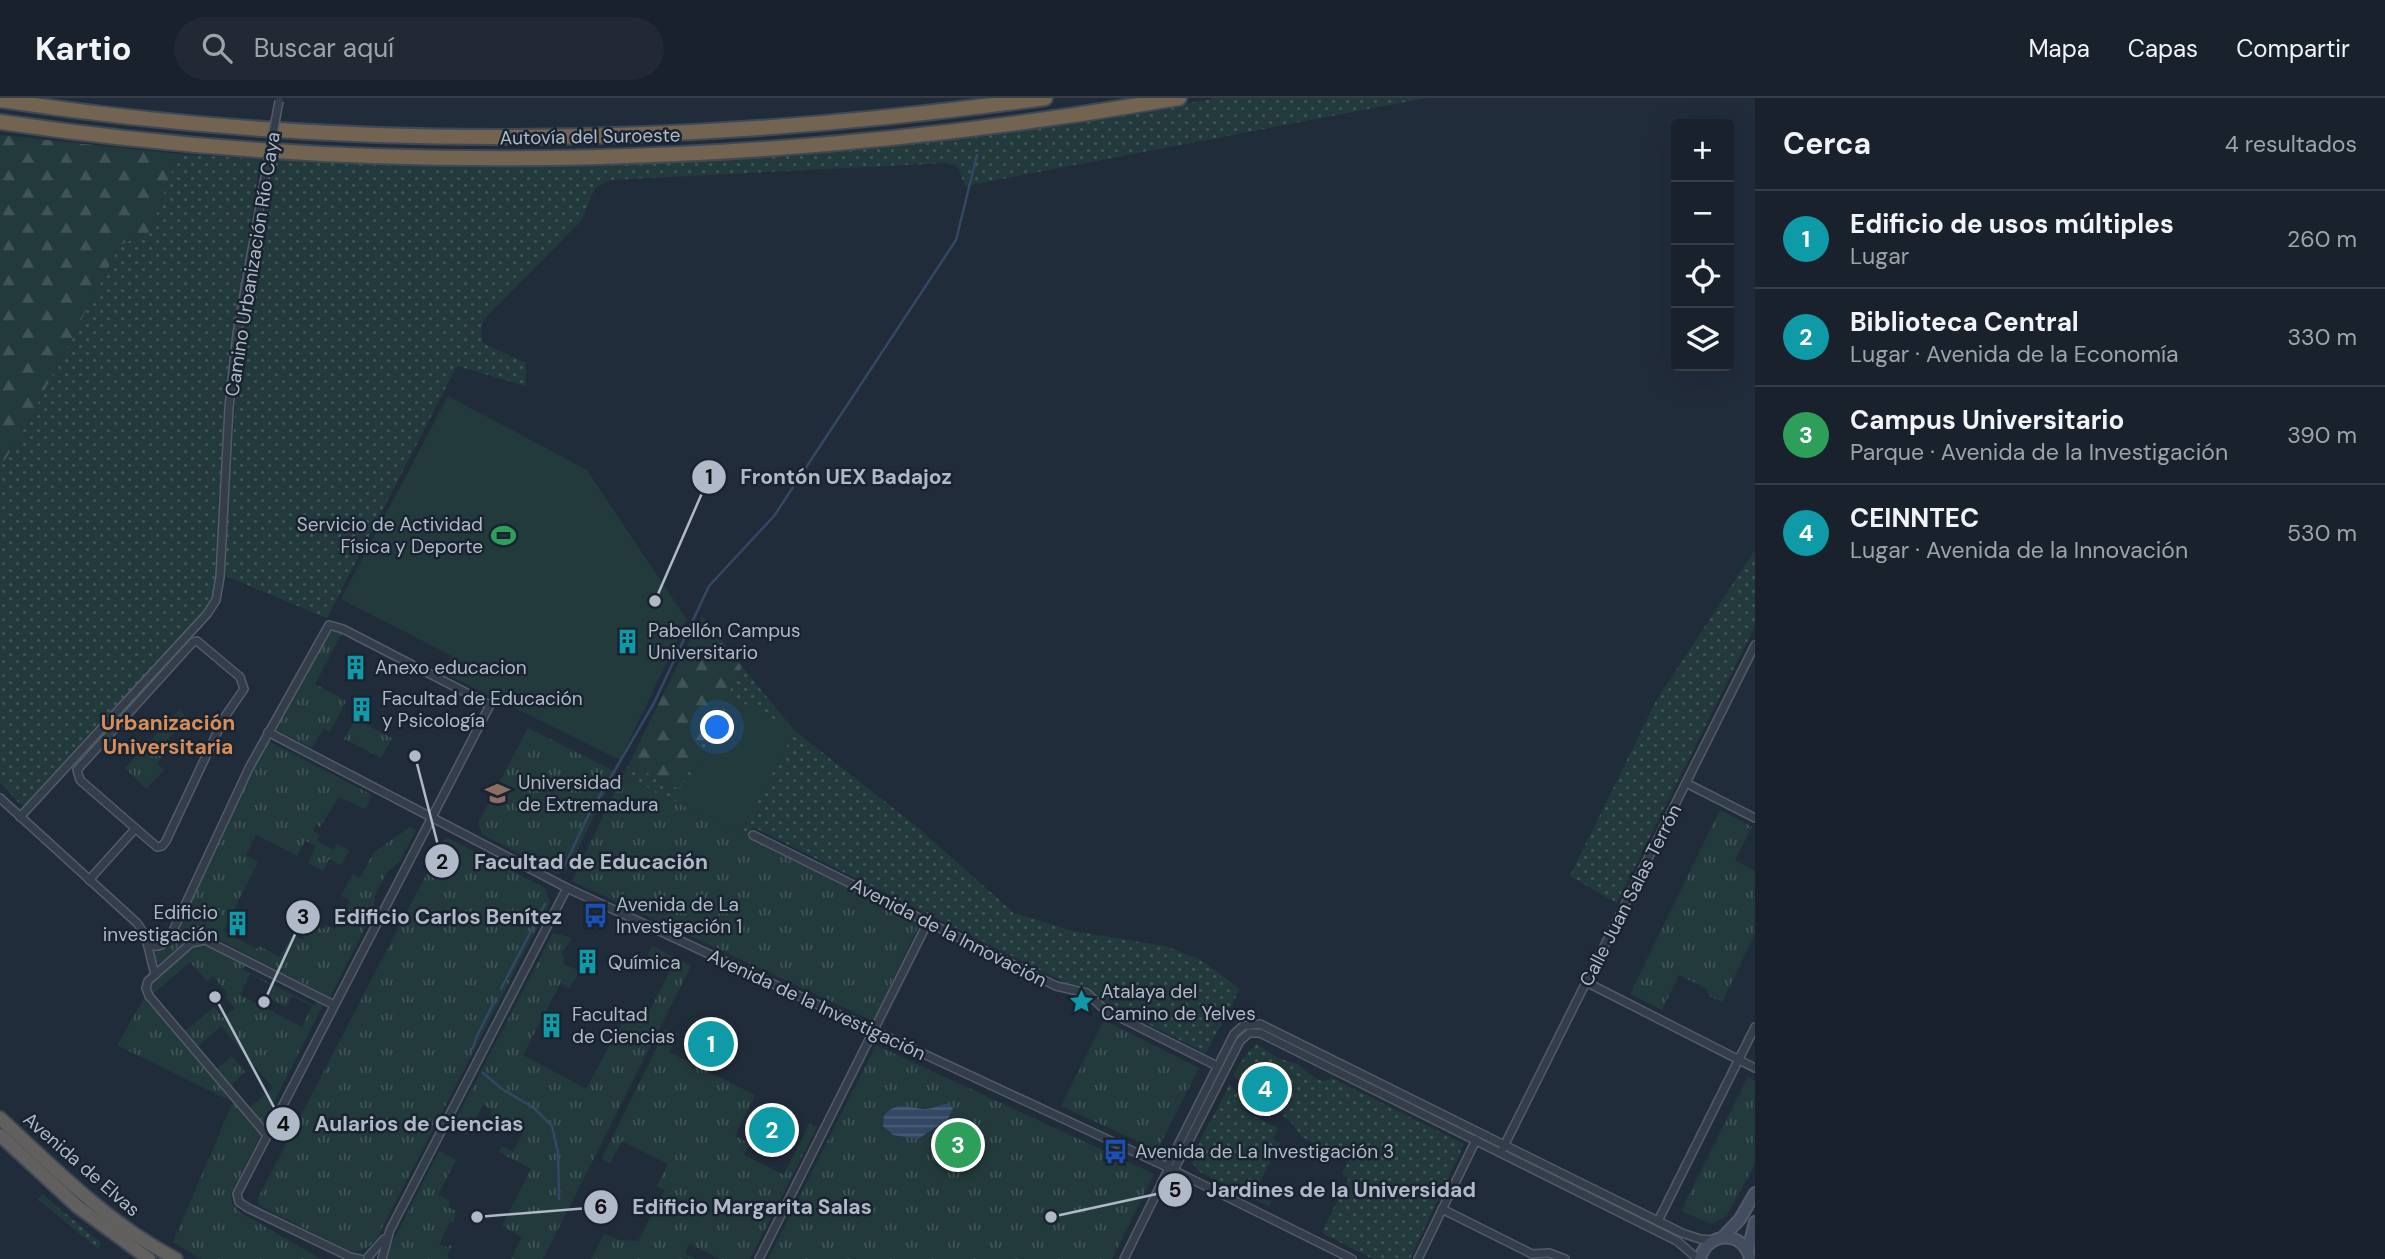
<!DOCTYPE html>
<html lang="es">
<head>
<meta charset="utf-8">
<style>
	:root { --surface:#19212c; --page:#222934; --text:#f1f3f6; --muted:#9fa3a9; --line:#373e48; --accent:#7fb1fd }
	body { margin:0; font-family:"DM Sans",sans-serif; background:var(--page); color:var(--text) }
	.controls { position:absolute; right:21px; top:21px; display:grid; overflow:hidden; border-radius:7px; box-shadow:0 7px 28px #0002 }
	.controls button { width:63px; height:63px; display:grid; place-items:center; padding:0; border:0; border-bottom:2px solid var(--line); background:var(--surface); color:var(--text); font:35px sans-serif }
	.you { position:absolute; left:718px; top:630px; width:24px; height:24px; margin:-18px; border:5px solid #fff; border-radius:50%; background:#1a73e8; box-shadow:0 0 0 10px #1a73e833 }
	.badge { display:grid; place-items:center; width:46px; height:46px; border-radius:50%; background:var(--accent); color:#fff; font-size:23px; font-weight:700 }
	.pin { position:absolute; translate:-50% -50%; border:4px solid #fff; box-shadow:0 2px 7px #0006 }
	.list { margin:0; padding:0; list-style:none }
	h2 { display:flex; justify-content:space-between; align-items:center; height:91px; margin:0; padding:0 28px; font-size:30px }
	h2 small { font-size:23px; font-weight:400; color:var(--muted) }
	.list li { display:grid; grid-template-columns:46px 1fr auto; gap:21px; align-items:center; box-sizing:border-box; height:98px; padding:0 28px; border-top:2px solid var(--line) }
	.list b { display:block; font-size:26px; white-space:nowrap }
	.list p { margin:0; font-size:23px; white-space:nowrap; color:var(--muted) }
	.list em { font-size:23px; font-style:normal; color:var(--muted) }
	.icon { flex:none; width:38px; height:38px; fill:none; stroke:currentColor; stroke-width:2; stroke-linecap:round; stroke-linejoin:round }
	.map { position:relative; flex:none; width:1755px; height:1161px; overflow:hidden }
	header { display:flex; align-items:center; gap:42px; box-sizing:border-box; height:98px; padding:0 35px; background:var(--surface); border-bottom:2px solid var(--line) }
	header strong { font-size:33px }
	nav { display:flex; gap:38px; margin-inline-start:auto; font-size:24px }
	.search { width:490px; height:63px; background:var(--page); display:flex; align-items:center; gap:18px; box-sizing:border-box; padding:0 24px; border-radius:38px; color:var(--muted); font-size:26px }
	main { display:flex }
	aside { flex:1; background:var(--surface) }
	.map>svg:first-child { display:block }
	.grass { fill:url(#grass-dots) }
	.forest { fill:url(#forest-firs) }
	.park { fill:url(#park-tufts); fill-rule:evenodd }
	.pitch { fill:#233a3c }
	.water { fill:url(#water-rules) }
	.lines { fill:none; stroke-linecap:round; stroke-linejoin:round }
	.stream { stroke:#334864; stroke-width:2.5 }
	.minor-casing { stroke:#525c69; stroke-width:10 }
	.secondary-casing { stroke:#525c69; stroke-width:14 }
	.trunk-casing { stroke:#3f4956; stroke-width:16 }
	.motorway-casing { stroke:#3f4956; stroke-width:18 }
	.minor { stroke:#343e4b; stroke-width:7 }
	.secondary { stroke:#424d5f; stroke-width:10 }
	.trunk { stroke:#62605e; stroke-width:12 }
	.motorway { stroke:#726451; stroke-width:14 }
	.minor-bridge-casing { stroke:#525c69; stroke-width:10; stroke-linecap:butt }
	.minor-bridge { stroke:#343e4b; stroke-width:7 }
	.labels { text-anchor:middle; stroke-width:5; stroke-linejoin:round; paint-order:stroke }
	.street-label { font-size:19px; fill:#afb9c7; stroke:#1a2330 }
	.poi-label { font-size:19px; fill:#afb9c7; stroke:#1a2330; text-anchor:start }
	.neighbourhood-label { font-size:21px; font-weight:bold; fill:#d98e59; stroke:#1a2330 }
	.leader { fill:none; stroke:#afb9c7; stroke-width:2.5 }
	.callout-dot { fill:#afb9c7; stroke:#1a2330; stroke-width:2.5 }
	.mark-label { font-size:21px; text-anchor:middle; font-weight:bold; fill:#111 }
	.callout-label { font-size:21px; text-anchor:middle; font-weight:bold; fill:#afb9c7; stroke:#1a2330; stroke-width:5; stroke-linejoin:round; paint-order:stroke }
</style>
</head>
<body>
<header>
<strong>Kartio</strong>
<div class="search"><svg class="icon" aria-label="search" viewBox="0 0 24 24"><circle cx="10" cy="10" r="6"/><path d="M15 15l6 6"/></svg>Buscar aquí</div>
<nav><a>Mapa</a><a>Capas</a><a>Compartir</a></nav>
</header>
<main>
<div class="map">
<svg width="1755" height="1161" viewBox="0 0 1755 1161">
	<defs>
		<pattern id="grass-dots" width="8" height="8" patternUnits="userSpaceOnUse" patternTransform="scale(1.75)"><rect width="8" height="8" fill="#233a3c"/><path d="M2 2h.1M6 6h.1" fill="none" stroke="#405457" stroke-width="1.8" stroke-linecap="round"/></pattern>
		<pattern id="forest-firs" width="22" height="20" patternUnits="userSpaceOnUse" patternTransform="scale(1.75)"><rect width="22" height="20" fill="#233a3c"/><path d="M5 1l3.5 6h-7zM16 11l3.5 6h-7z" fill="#405457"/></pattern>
		<pattern id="park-tufts" width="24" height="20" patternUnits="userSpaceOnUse" patternTransform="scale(1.75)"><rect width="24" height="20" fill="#233a3c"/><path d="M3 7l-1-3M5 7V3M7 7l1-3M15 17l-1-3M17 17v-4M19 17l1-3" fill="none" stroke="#405457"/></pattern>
		<pattern id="water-rules" width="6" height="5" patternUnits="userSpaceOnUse" patternTransform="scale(1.75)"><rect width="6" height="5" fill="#334864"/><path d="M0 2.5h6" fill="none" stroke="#4e6079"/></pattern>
	</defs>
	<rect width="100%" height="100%" fill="#212c3b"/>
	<g class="grass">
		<path d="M 1217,0 L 1426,0 L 965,88 L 958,69 L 948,65 L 610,82 L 595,90 L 581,123 L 485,220 C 480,230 480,236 484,246 L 526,265 L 526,288 L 457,268 L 327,520 L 228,479 L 224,474 L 238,269 L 254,164 L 275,62 C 433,67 592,68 750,59 C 907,51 1063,28 1217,0 Z"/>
		<path d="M 178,56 L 260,61 L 225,308 L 216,481 L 213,498 L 202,516 L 24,707 L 21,707 L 0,684 L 0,370 L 27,326 L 120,147 L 150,134 Z"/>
		<path d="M 1755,452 L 1755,528 L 1617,805 L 1570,778 L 1656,603 Z"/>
		<path d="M 742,569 L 795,633 L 916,728 L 1014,815 L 1073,833 L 1165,848 L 1201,862 L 1240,891 L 1206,955 L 1106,905 L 1089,889 L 1066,885 L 753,729 L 746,740 L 623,677 L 629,666 L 679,691 Z"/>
		<path d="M 1257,946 L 1278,960 L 1297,966 L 1315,980 L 1323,983 L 1332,980 L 1464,1046 L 1410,1161 L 1373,1161 L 1324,1136 L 1322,1133 L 1349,1080 L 1342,1076 L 1349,1062 L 1302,1039 L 1291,1024 L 1268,1005 L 1251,998 L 1234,978 C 1236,970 1250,950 1257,946 Z"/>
		<path d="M 1230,986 L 1247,1007 L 1244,1013 L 1278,1030 L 1273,1041 L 1280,1045 L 1254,1095 L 1271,1104 L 1269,1108 L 1198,1073 L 1192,1064 L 1194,1054 Z"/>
		<path d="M 42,1096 L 101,1145 L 98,1151 L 39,1102 Z"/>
	</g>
	<g class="forest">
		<path d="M 0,37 L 178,56 L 150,134 L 120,147 L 27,326 L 0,370 Z"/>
		<path d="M 702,518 L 742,569 L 679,691 L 629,666 Z"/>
	</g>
	<g class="park">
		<path d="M 334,533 L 342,535 L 315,586 L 346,603 L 330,634 L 323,630 L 312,650 L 275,631 L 329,535 Z"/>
		<path d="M 179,612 L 188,620 L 165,644 L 171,650 L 157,665 L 164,672 L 146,691 L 125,670 Z"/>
		<path d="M 355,621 L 392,640 L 381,660 L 344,641 Z"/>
		<path d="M 528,630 L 616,674 L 568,771 L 557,776 L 482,736 L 478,725 Z"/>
		<path d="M 268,643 L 372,697 L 365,711 L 339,699 L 320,729 L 316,727 L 313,733 L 320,737 L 317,743 L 334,752 L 337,746 L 349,752 L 341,767 L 329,761 L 323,773 L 308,765 L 316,748 L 305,743 L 297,758 L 256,737 L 246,757 L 258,764 L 223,833 L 257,851 L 259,848 L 280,859 L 292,837 L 303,842 L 312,825 L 324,831 L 326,827 L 335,831 L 350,802 L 341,798 L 353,776 L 360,780 L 374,754 L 410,729 L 416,732 L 400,763 L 387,774 L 375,797 L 373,814 L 330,899 L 212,838 C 189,832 179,850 163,863 L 158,865 L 154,861 L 154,856 L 164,851 L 179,832 L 215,750 Z"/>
		<path d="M 623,677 L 920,825 L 873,923 L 572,783 Z"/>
		<path d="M 1720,712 L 1752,729 L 1735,762 L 1755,773 L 1755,836 L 1722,904 L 1709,898 L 1707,891 L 1679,877 L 1662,912 L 1630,896 Z"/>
		<path d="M 448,740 L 545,790 L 550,805 L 377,1140 C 368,1151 361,1155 346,1152 L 259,1107 L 258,1100 L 444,742 Z"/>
		<path d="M 553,835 L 572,840 L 561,856 L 564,858 L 563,866 L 580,873 L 569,890 L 560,886 L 523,957 L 586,991 L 625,919 L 625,912 L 645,922 L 672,869 L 648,857 L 652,848 L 691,868 L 543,1161 L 511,1161 L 522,1139 L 502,1128 L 531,1071 L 499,1054 L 502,1048 L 513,1054 L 523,1035 L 512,1029 L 514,1024 L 505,1019 L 503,1024 L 490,1017 L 492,1012 L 483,1007 L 467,1037 L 452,1029 Z"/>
		<path d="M 194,845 L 204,845 L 247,866 L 242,871 L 315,908 L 318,902 L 324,905 L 263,1026 L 149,890 L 151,883 ZM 190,864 L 207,883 L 213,878 L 228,896 L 225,899 L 235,910 L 223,920 L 214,909 L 185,933 L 153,896 ZM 250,876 L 271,887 L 266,899 L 286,909 L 292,898 L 312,908 L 302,929 L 240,897 ZM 221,928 L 273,990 L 250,1009 L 231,987 L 245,974 L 232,958 L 217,970 L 198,948 Z"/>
		<path d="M 146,897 L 261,1037 L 231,1096 L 232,1105 L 238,1113 L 321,1161 L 202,1161 L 173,1144 L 233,1004 L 117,947 Z"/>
		<path d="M 1104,922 L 1199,970 L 1157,1052 L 1061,1008 Z"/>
		<path d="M 666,931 L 678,936 L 669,954 L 755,997 L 735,1038 L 750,1046 L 744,1057 L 784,1077 L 809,1026 L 817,1029 L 750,1161 L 720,1161 L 689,1146 L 685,1155 L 696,1161 L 591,1161 L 604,1136 L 619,1142 L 638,1143 L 665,1092 L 657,1088 L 668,1066 L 622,1043 L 610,1065 L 602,1061 Z"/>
		<path d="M 876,947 L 1154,1076 L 1112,1161 L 768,1161 Z"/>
		<path d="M 1748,979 L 1755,983 L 1755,1066 L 1727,1117 L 1712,1126 L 1681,1113 Z"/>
		<path d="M 439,1053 L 456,1062 L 438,1097 L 450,1103 L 448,1109 L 456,1113 L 453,1125 L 450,1124 L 439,1146 L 448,1150 L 450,1147 L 452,1148 L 447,1158 L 452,1161 L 387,1161 L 388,1153 Z"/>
	</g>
	<g class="pitch">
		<path d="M 448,298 L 587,372 L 687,522 L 620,662 L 444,575 L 452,558 L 341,501 Z"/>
		<path d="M 732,599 L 795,633 L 740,737 L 676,704 Z"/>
	</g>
	<path class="water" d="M 948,1006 L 953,1010 L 948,1021 L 918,1041 L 893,1037 L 883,1028 L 884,1017 C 899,1001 908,1011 926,1011 C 934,1011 940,1006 948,1006 Z"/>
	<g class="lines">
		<g class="stream">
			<path d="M 563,771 L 587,720 L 654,605 L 709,488 L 774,418 L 956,142 L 977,57"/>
			<path d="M 501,891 L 545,806"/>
			<path d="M 473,950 L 476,940 L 496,900"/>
			<path d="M 483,975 L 502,991 L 534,1010 L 552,1028 L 558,1055 L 559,1101"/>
		</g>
		<defs>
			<g id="minor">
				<path d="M 197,543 L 240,579 L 244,591 L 224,620 L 166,743 L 162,748 L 157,749 L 80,682 L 77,672 L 193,544 Z"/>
				<path d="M 268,634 L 567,790 L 1169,1070 L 1352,1161"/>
				<path d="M 1686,685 L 1755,720"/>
				<path d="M 0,700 L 137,825 C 149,840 149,858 155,876"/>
				<path d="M 20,719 L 207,516 L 216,502 L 220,479 L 229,310 L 237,236 L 266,74"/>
				<path d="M 753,737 L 1056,888 L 1087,895 L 1105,912 L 1217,968"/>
				<path d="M 89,782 L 135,731"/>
				<path d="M 148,845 C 158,853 165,845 171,837 L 249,670 L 329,527 L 343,531 L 490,607 L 237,1096 L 239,1104 L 248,1110 L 350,1159 L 360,1161"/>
				<path d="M 1586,884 L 1755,970"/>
				<path d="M 267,1037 L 149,898 L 146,890 L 148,883 L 191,845 L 205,842 L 334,907"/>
				<path d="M 1503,1050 L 1755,547"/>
				<path d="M 1167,1069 L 1234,936 L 1243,928 L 1260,926 L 1682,1135 L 1700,1141 L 1713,1142"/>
				<path d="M 1174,1072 L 1240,943 L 1249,935 L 1260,935 L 1677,1143 L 1698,1161"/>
				<path d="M 1442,1111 L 1532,1156 L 1549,1155 L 1565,1161"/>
				<path d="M 1658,1123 L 1755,929"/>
				<path d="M 368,1159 L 384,1141"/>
				<path d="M 382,1161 L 390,1132 L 567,790"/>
				<path d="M 759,1161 L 928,824"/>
				<path d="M 1124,1161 L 1169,1070"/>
				<path d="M 1418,1161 L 1476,1042"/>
			</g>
			<g id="secondary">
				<path d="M 1723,1139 L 1740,1121 L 1755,1095"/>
				<path d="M 1748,1152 L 1755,1124"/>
				<path d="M 1700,1161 C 1707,1133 1744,1132 1750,1161"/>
			</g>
			<g id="trunk">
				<path d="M 0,1020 C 55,1071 109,1126 176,1161"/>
				<path d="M 0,1037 L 78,1109 L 149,1161"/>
			</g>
			<g id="motorway">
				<path d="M 0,2 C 346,55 700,48 1045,0"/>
				<path d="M 0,24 C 390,82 792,68 1179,0"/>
			</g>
		</defs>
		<use href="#minor" class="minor-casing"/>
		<use href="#secondary" class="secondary-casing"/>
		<use href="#trunk" class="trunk-casing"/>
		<use href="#motorway" class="motorway-casing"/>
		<use href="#minor" class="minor"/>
		<use href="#secondary" class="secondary"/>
		<use href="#trunk" class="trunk"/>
		<use href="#motorway" class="motorway"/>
		<defs>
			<path id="minor-bridge" d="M 266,74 L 279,3"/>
		</defs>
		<use href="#minor-bridge" class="minor-bridge-casing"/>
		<use href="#minor-bridge" class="minor-bridge"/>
	</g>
	<defs>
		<symbol id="stadium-bare" viewBox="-9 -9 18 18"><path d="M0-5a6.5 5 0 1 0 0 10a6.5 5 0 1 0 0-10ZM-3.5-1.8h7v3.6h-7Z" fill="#2e9e5b" stroke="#1a2330" stroke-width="2.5" paint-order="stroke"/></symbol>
		<symbol id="building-bare" viewBox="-9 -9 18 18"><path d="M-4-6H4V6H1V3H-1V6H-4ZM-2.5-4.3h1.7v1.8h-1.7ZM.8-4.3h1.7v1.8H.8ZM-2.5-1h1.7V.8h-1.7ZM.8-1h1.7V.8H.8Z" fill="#0f9aa8" stroke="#1a2330" stroke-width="2.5" paint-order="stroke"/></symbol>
		<symbol id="university-bare" viewBox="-9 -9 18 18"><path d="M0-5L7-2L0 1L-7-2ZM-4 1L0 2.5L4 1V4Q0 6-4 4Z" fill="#8d6e63" stroke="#1a2330" stroke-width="2.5" paint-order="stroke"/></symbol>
		<symbol id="bus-bare" viewBox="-9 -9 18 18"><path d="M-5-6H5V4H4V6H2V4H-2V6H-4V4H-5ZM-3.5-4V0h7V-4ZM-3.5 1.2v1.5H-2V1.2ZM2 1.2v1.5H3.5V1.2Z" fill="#1a4fb4" stroke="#1a2330" stroke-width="2.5" paint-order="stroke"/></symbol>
		<symbol id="sight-bare" viewBox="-9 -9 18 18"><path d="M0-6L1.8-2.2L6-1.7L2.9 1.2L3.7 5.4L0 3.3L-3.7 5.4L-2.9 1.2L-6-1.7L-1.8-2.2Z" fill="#0f9aa8" stroke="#1a2330" stroke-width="2.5" paint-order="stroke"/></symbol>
	</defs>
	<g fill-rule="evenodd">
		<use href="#stadium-bare" x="486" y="420" width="35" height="35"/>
		<use href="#building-bare" x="610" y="526" width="35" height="35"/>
		<use href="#building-bare" x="338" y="552" width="35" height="35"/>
		<use href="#building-bare" x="344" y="594" width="35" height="35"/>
		<use href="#university-bare" x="480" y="678" width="35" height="35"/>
		<use href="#bus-bare" x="578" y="800" width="35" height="35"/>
		<use href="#building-bare" x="220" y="808" width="35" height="35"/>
		<use href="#building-bare" x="570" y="846" width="35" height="35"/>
		<use href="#sight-bare" x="1064" y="886" width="35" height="35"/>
		<use href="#building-bare" x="534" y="910" width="35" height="35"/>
		<use href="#bus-bare" x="1098" y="1036" width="35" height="35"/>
	</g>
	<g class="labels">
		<g class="street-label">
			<text transform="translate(590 38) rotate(-1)" y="7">Autovía del Suroeste</text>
			<text transform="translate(252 166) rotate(-81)" y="7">Camino Urbanización Río Caya</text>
			<text transform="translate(1630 797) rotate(-63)" y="7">Calle Juan Salas Terrón</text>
			<text transform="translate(949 834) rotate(27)" y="7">Avenida de la Innovación</text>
			<text transform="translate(817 906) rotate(25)" y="7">Avenida de la Investigación</text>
			<text transform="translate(82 1066) rotate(41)" y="7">Avenida de Elvas</text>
		</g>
		<g class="poi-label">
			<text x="483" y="433" text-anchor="end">Servicio de Actividad<tspan x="483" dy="22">Física y Deporte</tspan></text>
			<text x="648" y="539">Pabellón Campus<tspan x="648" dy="22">Universitario</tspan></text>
			<text x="375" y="576">Anexo educacion</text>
			<text x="382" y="607">Facultad de Educación<tspan x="382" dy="22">y Psicología</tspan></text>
			<text x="518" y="691">Universidad<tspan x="518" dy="22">de Extremadura</tspan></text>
			<text x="616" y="813">Avenida de La<tspan x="616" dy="22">Investigación 1</tspan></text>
			<text x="218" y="821" text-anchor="end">Edificio<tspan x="218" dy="22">investigación</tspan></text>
			<text x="608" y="871">Química</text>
			<text x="1101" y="900">Atalaya del<tspan x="1101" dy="22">Camino de Yelves</tspan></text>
			<text x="572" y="923">Facultad<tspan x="572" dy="22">de Ciencias</tspan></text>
			<text x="1135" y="1060">Avenida de La Investigación 3</text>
		</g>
		<g class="neighbourhood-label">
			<text x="168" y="632">Urbanización<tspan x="168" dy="24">Universitaria</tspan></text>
		</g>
	</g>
	<path class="leader" d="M655 503L709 379M415 658L442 763M264 904L303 819M215 899L283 1026M1051 1119L1175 1092M477 1119L601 1109"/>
	<g class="callout-dot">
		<circle cx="655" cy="503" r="7"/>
		<circle cx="415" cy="658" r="7"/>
		<circle cx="264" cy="904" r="7"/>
		<circle cx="215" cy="899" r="7"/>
		<circle cx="1051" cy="1119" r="7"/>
		<circle cx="477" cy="1119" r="7"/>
		<circle cx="709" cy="379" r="18"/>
		<circle cx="442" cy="763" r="18"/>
		<circle cx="303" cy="819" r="18"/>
		<circle cx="283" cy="1026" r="18"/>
		<circle cx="1175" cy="1092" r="18"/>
		<circle cx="601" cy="1109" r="18"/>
	</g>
	<g class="mark-label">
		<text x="709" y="386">1</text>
		<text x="442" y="771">2</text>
		<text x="303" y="826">3</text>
		<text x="283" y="1033">4</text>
		<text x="1175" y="1099">5</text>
		<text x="601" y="1116">6</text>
	</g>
	<g class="callout-label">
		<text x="846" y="386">Frontón UEX Badajoz</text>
		<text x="591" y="771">Facultad de Educación</text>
		<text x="448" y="826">Edificio Carlos Benítez</text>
		<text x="419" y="1033">Aularios de Ciencias</text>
		<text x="1341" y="1099">Jardines de la Universidad</text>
		<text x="752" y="1116">Edificio Margarita Salas</text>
	</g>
</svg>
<div class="controls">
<button>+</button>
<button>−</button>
<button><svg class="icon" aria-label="locate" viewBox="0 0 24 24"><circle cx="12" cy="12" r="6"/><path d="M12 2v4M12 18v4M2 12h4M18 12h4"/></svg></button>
<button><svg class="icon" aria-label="layers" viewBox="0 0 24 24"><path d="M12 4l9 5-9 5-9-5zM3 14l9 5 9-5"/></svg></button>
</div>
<div class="you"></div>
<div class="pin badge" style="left:711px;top:946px;background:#0f9aa8">1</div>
<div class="pin badge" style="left:772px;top:1032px;background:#0f9aa8">2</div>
<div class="pin badge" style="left:958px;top:1047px;background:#2e9e5b">3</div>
<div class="pin badge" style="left:1265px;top:991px;background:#0f9aa8">4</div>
</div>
<aside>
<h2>Cerca<small>4 resultados</small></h2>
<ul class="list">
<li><span class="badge" style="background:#0f9aa8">1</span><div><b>Edificio de usos múltiples</b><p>Lugar</p></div><em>260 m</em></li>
<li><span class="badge" style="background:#0f9aa8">2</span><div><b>Biblioteca Central</b><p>Lugar · Avenida de la Economía</p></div><em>330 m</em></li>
<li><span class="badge" style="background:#2e9e5b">3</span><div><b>Campus Universitario</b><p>Parque · Avenida de la Investigación</p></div><em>390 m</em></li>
<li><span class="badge" style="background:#0f9aa8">4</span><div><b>CEINNTEC</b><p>Lugar · Avenida de la Innovación</p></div><em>530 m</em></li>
</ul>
</aside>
</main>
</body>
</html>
